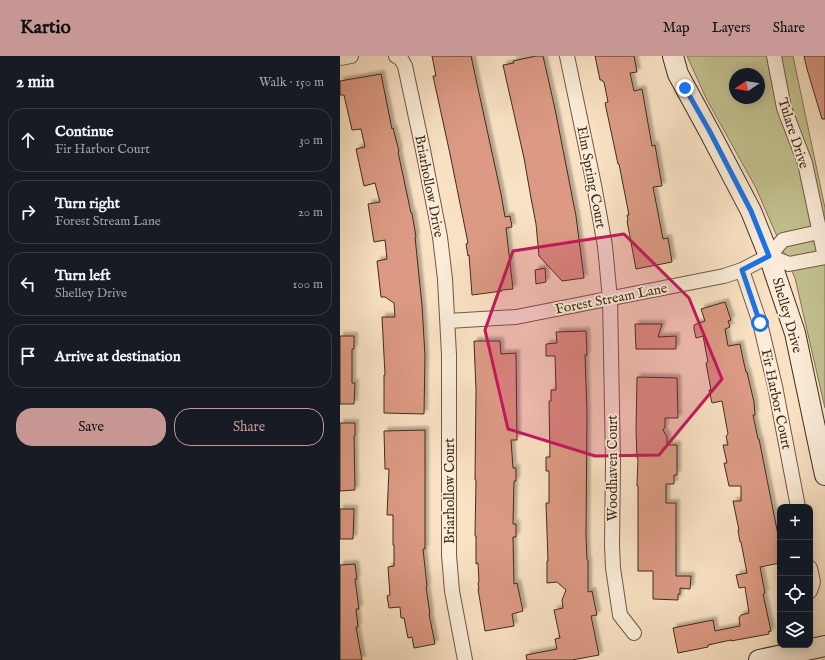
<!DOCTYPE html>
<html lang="en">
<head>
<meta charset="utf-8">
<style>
	:root { --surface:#171b24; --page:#242831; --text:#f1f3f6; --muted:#9ea1a6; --line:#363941; --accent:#c59692 }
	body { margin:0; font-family:"IM FELL English",serif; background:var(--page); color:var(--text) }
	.controls { position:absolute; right:12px; bottom:12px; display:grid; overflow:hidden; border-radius:8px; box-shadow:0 2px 10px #0003 }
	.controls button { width:36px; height:36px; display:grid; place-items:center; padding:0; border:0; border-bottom:1px solid var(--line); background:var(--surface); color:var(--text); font:20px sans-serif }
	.compass { position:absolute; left:389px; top:12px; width:36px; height:36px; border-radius:50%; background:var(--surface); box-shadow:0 2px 10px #0003; rotate:258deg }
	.stop { position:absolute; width:12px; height:12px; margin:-9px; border:3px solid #1a73e8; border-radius:50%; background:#fff }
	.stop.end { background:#1a73e8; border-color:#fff; box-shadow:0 1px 4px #0008 }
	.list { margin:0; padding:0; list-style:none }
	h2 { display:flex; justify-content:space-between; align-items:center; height:52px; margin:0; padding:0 16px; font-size:17px }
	h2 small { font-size:13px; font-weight:400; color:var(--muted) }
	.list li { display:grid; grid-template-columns:26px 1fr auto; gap:12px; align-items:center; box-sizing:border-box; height:64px; margin:0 8px 8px; padding:0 8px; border:1px solid var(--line); border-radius:16px }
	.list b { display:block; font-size:15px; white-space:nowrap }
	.list p { margin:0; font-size:13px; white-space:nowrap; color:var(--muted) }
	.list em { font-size:13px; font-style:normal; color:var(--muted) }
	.actions { display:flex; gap:8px; padding:12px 16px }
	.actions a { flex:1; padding:9px 0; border:1px solid var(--accent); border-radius:16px; text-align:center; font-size:14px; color:var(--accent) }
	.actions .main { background:var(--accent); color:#111 }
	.icon { flex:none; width:22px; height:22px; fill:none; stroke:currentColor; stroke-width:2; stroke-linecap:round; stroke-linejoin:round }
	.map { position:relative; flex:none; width:485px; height:604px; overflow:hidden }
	header { display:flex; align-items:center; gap:24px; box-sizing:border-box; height:56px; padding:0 20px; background:var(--accent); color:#111 }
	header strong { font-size:19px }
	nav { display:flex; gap:22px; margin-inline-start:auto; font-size:14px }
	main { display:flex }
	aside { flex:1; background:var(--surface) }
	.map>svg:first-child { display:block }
	.green { fill:#c3c291; stroke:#827756; fill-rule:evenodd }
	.building { fill:#dc9a84; stroke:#412c1a; filter:url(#shadow) }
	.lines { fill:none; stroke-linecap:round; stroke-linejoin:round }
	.street-casing { stroke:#6f5a44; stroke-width:16 }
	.secondary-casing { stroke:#412c1a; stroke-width:22 }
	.street { stroke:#fbecd9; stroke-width:14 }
	.secondary { stroke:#fbecd9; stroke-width:20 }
	.route { stroke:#1a73e8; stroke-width:5 }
	.marked { fill:#c2185b; fill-opacity:0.2; stroke:#c2185b; stroke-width:3; stroke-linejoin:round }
	.labels { text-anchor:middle; stroke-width:3.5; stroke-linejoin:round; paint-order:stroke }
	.street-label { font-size:14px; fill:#412c1a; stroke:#fbecd9 }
</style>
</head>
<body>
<header>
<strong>Kartio</strong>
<nav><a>Map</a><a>Layers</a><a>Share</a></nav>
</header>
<main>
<aside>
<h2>2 min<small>Walk · 150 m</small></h2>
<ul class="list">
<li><svg class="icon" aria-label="ahead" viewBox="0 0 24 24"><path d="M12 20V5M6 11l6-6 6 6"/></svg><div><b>Continue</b><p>Fir Harbor Court</p></div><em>30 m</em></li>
<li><svg class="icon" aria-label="right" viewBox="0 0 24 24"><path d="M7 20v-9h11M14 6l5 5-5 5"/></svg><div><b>Turn right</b><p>Forest Stream Lane</p></div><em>20 m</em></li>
<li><svg class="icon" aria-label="left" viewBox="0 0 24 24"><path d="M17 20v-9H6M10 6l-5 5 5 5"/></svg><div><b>Turn left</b><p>Shelley Drive</p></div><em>100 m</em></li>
<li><svg class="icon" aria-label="arrive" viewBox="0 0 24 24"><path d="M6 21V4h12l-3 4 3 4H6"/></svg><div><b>Arrive at destination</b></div></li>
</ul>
<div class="actions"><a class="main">Save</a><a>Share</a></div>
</aside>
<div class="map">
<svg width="485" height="604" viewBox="0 0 485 604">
	<defs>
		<filter id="shadow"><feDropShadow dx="3.5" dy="-3.5" stdDeviation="1" flood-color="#0004"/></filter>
	</defs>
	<rect width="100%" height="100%" fill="#f9e2c4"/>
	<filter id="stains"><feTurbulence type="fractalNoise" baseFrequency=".005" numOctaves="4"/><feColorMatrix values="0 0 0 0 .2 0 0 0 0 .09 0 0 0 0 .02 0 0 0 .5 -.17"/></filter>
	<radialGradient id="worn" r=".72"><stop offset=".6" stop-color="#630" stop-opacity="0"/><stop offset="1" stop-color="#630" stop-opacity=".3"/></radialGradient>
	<path class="green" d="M 347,0 L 453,0 L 485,152 L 485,352 L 455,222 L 416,132 L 366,42 ZM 395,18 L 419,18 L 419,42 L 395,42 Z"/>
	<g class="building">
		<path d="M 92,0 L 131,0 L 161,138 L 165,161 L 170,160 L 172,171 L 166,172 L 173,233 L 162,234 L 162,235 L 132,239 L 129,199 L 128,200 L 126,188 L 128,187 L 110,98 L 93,20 L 96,20 Z"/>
		<path d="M 196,0 L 203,0 L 215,53 L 236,160 L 244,222 L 222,225 L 199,200 L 196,168 L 191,142 L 184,102 L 163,9 L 174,7 L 173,5 Z"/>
		<path d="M 255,0 L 294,0 L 297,16 L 290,17 L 294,35 L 302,33 L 312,90 L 315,89 L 322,130 L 313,131 L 323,183 L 328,182 L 332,206 L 296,213 L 287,165 L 288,164 L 287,159 L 289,159 L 279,108 L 278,108 L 265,47 L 268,46 L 264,26 L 263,26 L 262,24 L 260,24 Z"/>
		<path d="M 464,0 L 485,0 L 485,63 L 482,63 L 467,13 Z"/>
		<path d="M 41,18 L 52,73 L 53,72 L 59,95 L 58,96 L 71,157 L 72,157 L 76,181 L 75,181 L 82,249 L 85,300 L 84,358 L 44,357 L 44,319 L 45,319 L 42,261 L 55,261 L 54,247 L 45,241 L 41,241 L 37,205 L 47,203 L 45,184 L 34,186 L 28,148 L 40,146 L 35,127 L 24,130 L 16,93 L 25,91 L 21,73 L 12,74 L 4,39 L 0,39 L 0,25 Z"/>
		<path d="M 205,212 L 206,226 L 196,228 L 195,214 Z"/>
		<path d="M 385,246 L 391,264 L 388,265 L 390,271 L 385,273 L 388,290 L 400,288 L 403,303 L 406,316 L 407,316 L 414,346 L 415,359 L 413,359 L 418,383 L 419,383 L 440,489 L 440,507 L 420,511 L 425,537 L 423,538 L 431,575 L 428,576 L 429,578 L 391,585 L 391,584 L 368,589 L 368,591 L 338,597 L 333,572 L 373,564 L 375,575 L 400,570 L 399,562 L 401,559 L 409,557 L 405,531 L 399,532 L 396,519 L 407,517 L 401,486 L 400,486 L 398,474 L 399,474 L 393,445 L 401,445 L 401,430 L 389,430 L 384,407 L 387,407 L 383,389 L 388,389 L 386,380 L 388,378 L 382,345 L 372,347 L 369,334 L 371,334 L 366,307 L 368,306 L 363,280 L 356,282 L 354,273 L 354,269 L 365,265 L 361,253 Z"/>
		<path d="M 295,268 L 322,268 L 318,281 L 336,280 L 336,293 L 296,293 Z"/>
		<path d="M 246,275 L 247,299 L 245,299 L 247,357 L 246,480 L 247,504 L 248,504 L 248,536 L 252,535 L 257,559 L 251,560 L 259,599 L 232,604 L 187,604 L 186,599 L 217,593 L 215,583 L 220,582 L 214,554 L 223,552 L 222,544 L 226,534 L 217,526 L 207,527 L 207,505 L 208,505 L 206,447 L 209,447 L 209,415 L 206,415 L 206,401 L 210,401 L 209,345 L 211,345 L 211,334 L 216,334 L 215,300 L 206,300 L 206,288 L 217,287 L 216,276 Z"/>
		<path d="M 0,280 L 14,280 L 14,293 L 12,293 L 12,327 L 15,327 L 14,348 L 0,348 Z"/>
		<path d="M 134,285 L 160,285 L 161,298 L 176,297 L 177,384 L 171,384 L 173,412 L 176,412 L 176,425 L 174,425 L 173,468 L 176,468 L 176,481 L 173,481 L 174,528 L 177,527 L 183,555 L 172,558 L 174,570 L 145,575 L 138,533 L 139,533 L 138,527 L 139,526 L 138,507 L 136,508 L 136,480 L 135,480 L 136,424 L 135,424 L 136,334 Z"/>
		<path d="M 297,321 L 337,322 L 338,362 L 325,362 L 325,371 L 323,374 L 327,381 L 327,389 L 337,389 L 337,419 L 334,419 L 334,428 L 326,428 L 326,447 L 336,447 L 336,520 L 351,520 L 350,533 L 340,532 L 340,538 L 338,538 L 338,544 L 313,543 L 313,515 L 298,515 L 298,430 L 297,430 L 298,402 L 297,402 L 296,374 Z"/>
		<path d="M 0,367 L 15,367 L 15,380 L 14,380 L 15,434 L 0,435 Z"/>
		<path d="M 85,374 L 85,493 L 83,493 L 87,530 L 86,531 L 90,558 L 89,558 L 95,588 L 74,592 L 72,581 L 68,582 L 64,562 L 61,562 L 60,551 L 49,552 L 47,540 L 50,539 L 48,511 L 54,510 L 54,489 L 53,489 L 53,459 L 47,459 L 49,413 L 45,413 L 44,375 Z"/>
		<path d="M 0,453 L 14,453 L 13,483 L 0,483 Z"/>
		<path d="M 15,508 L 17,523 L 15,523 L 19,553 L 16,553 L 18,571 L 16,571 L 22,604 L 0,604 L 0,509 Z"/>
	</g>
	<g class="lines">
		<defs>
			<g id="street">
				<path d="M 56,0 L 61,3 L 65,10 L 83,94 L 100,181 L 105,223 L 109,299 L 109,499 L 112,535 L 125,604"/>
				<path d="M 227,0 L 254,129 L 265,190 L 270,243 L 273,406 L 272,489 L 273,512 L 280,559 L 294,577"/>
				<path d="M 434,0 L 444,52 L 465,107 L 485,201"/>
				<path d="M 0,2 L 11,0"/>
				<path d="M 429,200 L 449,208 L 485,201"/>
				<path d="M 402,214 L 420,267 L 435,330 L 458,451"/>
				<path d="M 108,265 L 176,261 L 384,220 L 402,214 L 429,200 L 443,184 L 479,176"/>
				<path d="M 470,512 L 473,526 L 470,535"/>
			</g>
			<g id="secondary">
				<path d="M 333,0 L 338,18 L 369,75 L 411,155 L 429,200 L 455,277 L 485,419"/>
				<path d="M 419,604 L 485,590"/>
			</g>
		</defs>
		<use href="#street" class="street-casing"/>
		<use href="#secondary" class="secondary-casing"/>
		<use href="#street" class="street"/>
		<use href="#secondary" class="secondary"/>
	</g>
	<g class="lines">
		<path class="route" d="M 345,32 L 369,74 L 411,155 L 429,200 L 402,214 L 420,267"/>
	</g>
	<path class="marked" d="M 284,178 L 349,242 L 382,323 L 319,399 L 255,400 L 168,373 L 145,274 L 173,195 Z"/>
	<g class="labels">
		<g class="street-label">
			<text transform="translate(454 77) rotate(72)" y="5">Tulare Drive</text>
			<text transform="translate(252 121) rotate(79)" y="5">Elm Spring Court</text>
			<text transform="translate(90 130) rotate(79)" y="5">Briarhollow Drive</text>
			<text transform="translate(271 242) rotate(-11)" y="5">Forest Stream Lane</text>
			<text transform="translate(448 259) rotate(74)" y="5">Shelley Drive</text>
			<text transform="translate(437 343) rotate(78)" y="5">Fir Harbor Court</text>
			<text transform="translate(272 412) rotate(-90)" y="5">Woodhaven Court</text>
			<text transform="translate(109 435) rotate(-90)" y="5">Briarhollow Court</text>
		</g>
	</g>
	<rect width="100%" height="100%" filter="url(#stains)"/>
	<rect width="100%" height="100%" fill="url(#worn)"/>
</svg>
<div class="controls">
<button>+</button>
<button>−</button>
<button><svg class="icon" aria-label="locate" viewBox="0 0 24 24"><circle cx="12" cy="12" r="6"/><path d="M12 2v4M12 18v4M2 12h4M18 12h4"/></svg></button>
<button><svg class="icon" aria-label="layers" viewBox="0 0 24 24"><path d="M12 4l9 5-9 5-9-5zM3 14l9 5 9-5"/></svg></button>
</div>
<svg class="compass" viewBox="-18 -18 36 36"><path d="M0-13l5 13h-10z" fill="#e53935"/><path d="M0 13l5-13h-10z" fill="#9ea1a6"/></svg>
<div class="stop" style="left:420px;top:267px"></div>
<div class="stop end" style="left:345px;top:32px"></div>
</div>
</main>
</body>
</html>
